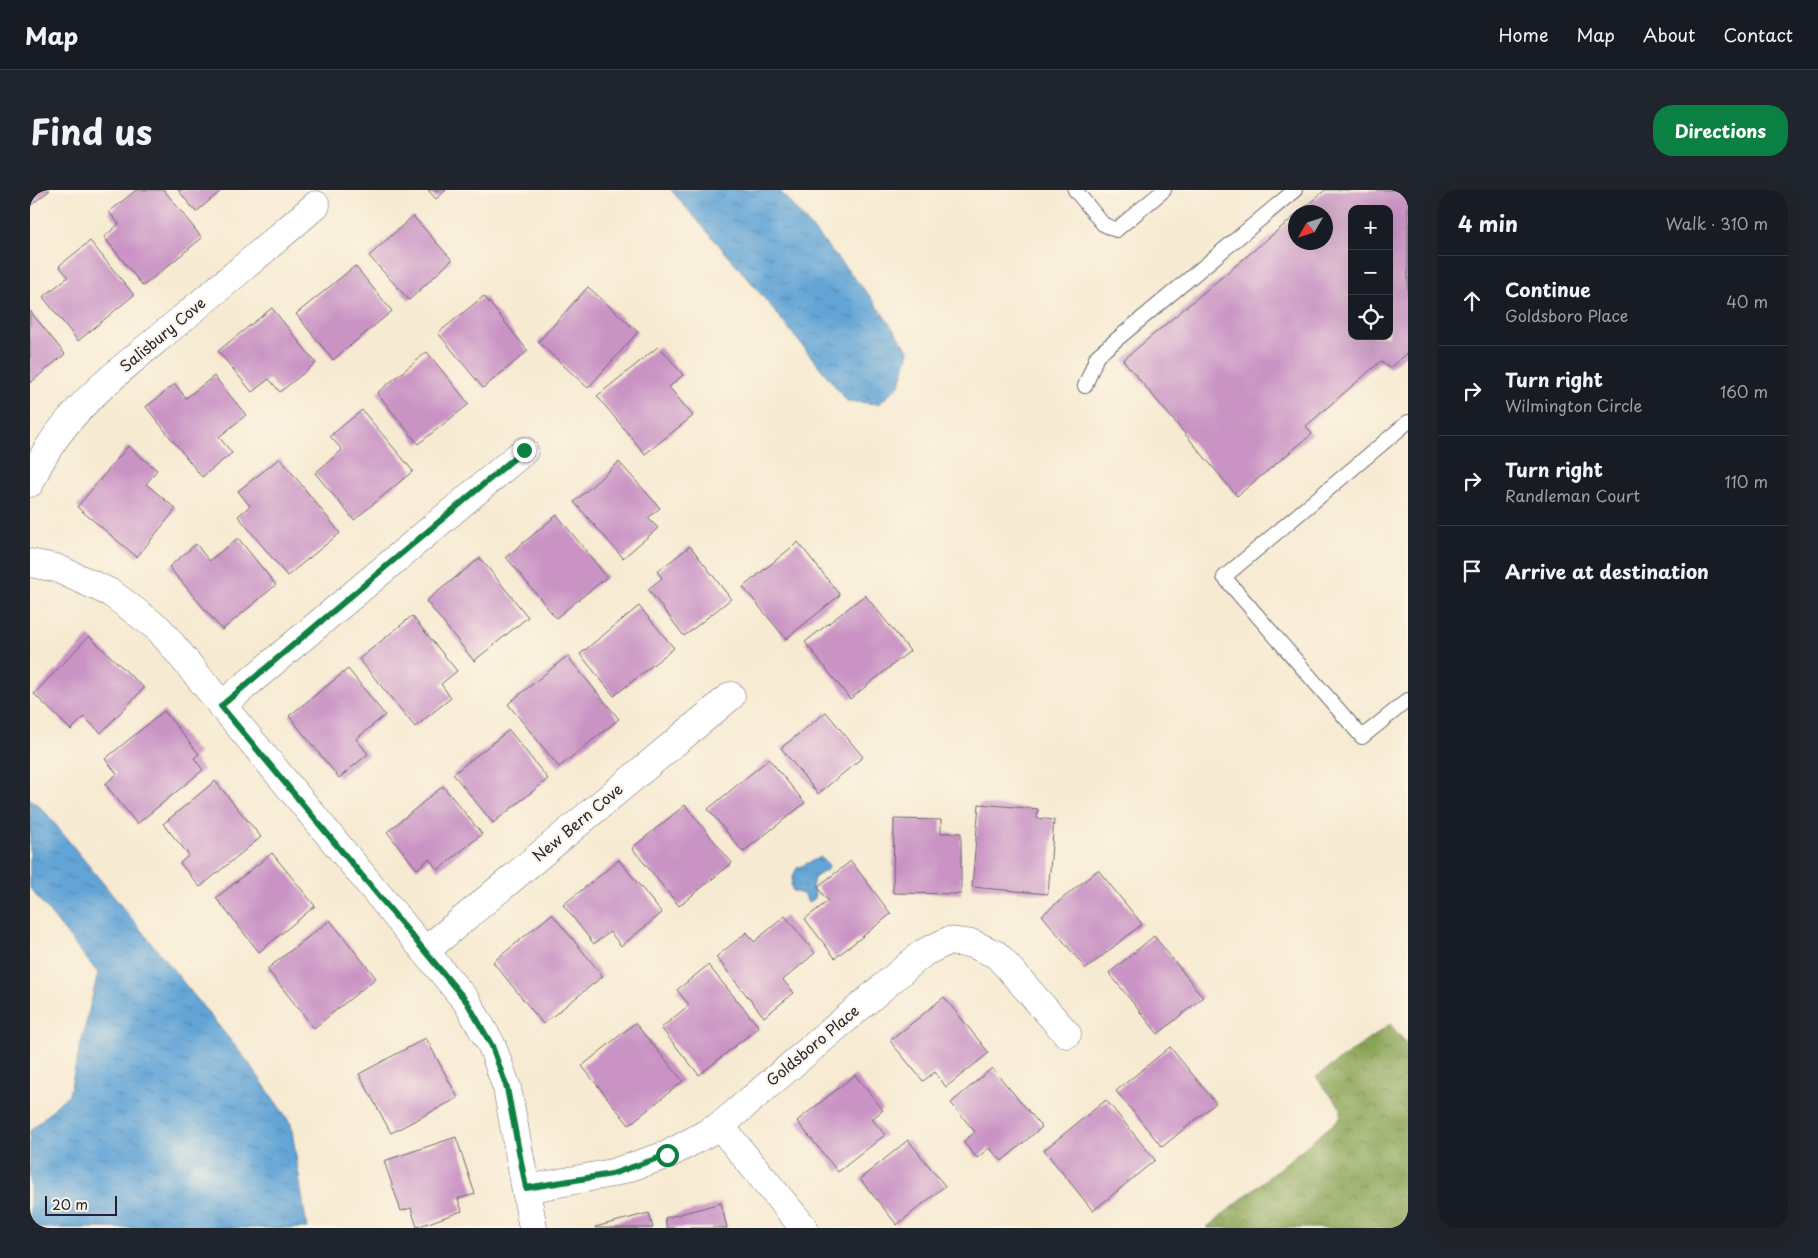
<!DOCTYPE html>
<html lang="en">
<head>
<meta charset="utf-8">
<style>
	:root { --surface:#171b24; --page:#20242c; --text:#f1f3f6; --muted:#9ea1a6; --line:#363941; --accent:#0b8043 }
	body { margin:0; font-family:"Playpen Sans",sans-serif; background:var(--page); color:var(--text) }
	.controls { position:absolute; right:15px; top:15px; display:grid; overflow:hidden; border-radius:10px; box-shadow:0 5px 20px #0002 }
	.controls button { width:45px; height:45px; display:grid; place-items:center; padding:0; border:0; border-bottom:1px solid var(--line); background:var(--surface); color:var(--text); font:25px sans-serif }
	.compass { position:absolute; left:1258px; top:15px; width:45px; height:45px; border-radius:50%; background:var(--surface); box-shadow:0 5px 20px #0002; rotate:231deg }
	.scale { position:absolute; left:15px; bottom:12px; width:72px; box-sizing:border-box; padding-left:5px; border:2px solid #22223b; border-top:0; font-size:14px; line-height:18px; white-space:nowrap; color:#22223b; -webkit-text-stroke:4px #fcf5e5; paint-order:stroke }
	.stop { position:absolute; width:15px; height:15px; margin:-11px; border:4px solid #0b8043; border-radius:50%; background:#fff }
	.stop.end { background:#0b8043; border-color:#fff; box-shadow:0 1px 5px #0008 }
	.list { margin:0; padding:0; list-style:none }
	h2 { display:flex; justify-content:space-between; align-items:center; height:65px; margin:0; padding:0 20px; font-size:21px }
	h2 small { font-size:16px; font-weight:400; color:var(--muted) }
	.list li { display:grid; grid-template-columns:32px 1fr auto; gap:15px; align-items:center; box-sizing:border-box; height:90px; padding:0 20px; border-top:1px solid var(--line) }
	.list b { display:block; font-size:19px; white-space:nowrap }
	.list p { margin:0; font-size:16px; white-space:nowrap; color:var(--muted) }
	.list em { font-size:16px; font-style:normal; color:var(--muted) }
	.icon { flex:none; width:28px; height:28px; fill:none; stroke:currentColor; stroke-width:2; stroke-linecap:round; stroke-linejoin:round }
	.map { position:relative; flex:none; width:1378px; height:1038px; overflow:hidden; border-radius:20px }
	header { display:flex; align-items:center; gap:30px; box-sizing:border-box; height:70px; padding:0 25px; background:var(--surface); border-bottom:1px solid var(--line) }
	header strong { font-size:24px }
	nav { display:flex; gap:28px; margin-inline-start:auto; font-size:18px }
	.intro { display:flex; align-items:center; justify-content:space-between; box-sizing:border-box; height:120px; padding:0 30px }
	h1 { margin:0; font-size:35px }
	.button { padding:12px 22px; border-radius:20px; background:var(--accent); color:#fff; font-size:18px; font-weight:700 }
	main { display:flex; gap:30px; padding:0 30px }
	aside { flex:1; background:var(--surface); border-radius:20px; box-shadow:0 5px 20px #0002 }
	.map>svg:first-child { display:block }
	.forest { fill:url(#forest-crowns); stroke:#566348 }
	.water { fill:url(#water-ripples); stroke:#426388 }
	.building { fill:#c993c4; fill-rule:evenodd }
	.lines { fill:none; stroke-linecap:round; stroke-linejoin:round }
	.service-casing { stroke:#6d6870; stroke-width:16 }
	.minor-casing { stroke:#6d6870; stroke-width:29 }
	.service { stroke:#fff; stroke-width:14 }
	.minor { stroke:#fff; stroke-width:28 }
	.route { stroke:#0b8043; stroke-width:6 }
	.labels { text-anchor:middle; stroke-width:4.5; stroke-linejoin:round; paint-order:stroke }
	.street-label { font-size:15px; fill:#22223b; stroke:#fcf5e5 }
</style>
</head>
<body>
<header>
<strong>Map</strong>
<nav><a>Home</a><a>Map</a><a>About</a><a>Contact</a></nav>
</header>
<div class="intro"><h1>Find us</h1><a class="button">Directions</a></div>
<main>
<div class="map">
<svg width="1378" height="1038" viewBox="0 0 1378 1038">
	<defs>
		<pattern id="forest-crowns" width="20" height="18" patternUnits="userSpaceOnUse" patternTransform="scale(1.25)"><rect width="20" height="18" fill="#8aa456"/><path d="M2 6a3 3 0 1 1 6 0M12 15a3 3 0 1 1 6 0" fill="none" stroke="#708548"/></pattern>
		<pattern id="water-ripples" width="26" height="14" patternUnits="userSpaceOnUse" patternTransform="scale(1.25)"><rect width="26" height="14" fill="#62a4d6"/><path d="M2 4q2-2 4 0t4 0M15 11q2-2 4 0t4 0" fill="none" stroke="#5085af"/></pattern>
	</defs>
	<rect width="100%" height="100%" fill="#fcf5e5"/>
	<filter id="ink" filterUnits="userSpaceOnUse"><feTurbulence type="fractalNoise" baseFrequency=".02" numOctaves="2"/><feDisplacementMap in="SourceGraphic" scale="10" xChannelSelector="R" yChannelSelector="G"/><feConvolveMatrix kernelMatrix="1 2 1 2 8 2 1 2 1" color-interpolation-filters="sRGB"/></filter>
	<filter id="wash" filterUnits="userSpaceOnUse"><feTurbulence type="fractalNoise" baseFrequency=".0096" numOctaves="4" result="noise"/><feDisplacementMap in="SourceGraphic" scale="20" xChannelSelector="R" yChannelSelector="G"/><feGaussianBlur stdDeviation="1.12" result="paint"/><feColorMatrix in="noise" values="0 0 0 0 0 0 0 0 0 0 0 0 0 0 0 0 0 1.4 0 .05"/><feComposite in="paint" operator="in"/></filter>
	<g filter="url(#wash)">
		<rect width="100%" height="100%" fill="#f7ead2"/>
		<path class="forest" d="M 1360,834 L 1378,855 L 1378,1038 L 1176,1038 L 1307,931 L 1311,925 L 1311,918 L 1286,887 Z"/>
		<g class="water">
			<path d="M 641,0 L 749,0 L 839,105 L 879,161 L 870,194 L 849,214 L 817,211 L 721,92 Z"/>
			<path d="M 0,608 L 16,623 L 218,872 L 261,934 L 277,1038 L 0,1038 L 0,941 L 39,904 L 68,783 L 0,698 Z"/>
			<path d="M 791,667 L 799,675 L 798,679 L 784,688 L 782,697 C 785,702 786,704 783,710 L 778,712 L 773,704 L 763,701 L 761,696 L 762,688 L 767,678 Z"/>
		</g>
		<g id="blocks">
			<g class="building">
				<path d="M 0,0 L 20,0 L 0,16 Z"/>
				<path d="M 106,0 L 134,0 L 172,48 L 113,96 L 74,47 L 89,34 L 79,22 Z"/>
				<path d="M 148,0 L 192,0 L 166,22 Z"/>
				<path d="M 398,0 L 416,0 L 406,9 Z"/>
				<path d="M 1295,0 L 1378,0 L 1378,163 L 1359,178 L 1351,171 L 1276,236 L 1282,244 L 1207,306 L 1093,170 L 1266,25 L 1266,52 L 1296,52 L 1296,22 L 1269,22 ZM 1322,19 L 1359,19 L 1359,146 L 1322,146 Z"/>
				<path d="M 383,26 L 422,70 L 379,110 L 339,66 Z"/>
				<path d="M 60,51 L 104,105 L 48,151 L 13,107 L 38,87 L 29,76 Z"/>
				<path d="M 325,76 L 362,121 L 303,170 L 266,124 Z"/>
				<path d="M 558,97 L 608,142 L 558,198 L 508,152 Z"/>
				<path d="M 454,106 L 498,161 L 453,198 L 408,143 Z"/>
				<path d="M 242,118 L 286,173 L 250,202 L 239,189 L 222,202 L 188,161 Z"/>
				<path d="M 0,121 L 35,164 L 0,193 Z"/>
				<path d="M 629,156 L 653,185 L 639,197 L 663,226 L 615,264 L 567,206 Z"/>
				<path d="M 397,162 L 439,214 L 388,254 L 347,203 Z"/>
				<path d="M 184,186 L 216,225 L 189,247 L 202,263 L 172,287 L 116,217 L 145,194 L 156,208 Z"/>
				<path d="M 332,220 L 383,281 L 324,330 L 285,283 L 312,260 L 300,246 Z"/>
				<path d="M 98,256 L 127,280 L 116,294 L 146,319 L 107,367 L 47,317 Z"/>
				<path d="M 250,268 L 310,343 L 257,386 L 208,326 L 220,316 L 208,301 Z"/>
				<path d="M 589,272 L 630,318 L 618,328 L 628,338 L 593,368 L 544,312 Z"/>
				<path d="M 527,325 L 577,387 L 526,428 L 476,367 Z"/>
				<path d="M 208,348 L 246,395 L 192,440 L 139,377 L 166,354 L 179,371 Z"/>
				<path d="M 768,352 L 810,405 L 756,449 L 713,397 Z"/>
				<path d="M 660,356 L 701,409 L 654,446 L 618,399 L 632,388 L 627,382 Z"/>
				<path d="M 450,368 L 498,427 L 444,471 L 396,411 Z"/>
				<path d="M 835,405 L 880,461 L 820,509 L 775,452 Z"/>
				<path d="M 609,416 L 644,458 L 584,506 L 550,464 Z"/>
				<path d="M 382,426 L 427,481 L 411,494 L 421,508 L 385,537 L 329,469 Z"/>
				<path d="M 59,446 L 114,498 L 71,543 L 54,527 L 41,540 L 4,504 Z"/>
				<path d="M 537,466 L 589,529 L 529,577 L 478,514 Z"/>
				<path d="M 318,479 L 355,525 L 326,549 L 338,564 L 309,588 L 259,526 Z"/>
				<path d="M 134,521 L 169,564 L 164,568 L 173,580 L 107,634 L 75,594 L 87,584 L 75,569 Z"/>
				<path d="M 796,522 L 833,567 L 788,604 L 751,558 Z"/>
				<path d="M 479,540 L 518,589 L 463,633 L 423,584 Z"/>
				<path d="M 739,569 L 775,613 L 713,662 L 678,619 Z"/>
				<path d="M 185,591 L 231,647 L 170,697 L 150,673 L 159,665 L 133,634 Z"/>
				<path d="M 413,596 L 452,644 L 408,680 L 399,669 L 387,679 L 357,642 Z"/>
				<path d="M 949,614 L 1008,619 L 1007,628 L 1024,630 L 1018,704 L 942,697 Z"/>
				<path d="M 655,615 L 702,673 L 649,716 L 602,658 Z"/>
				<path d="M 864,629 L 911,630 L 911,643 L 931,643 L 931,704 L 863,703 Z"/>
				<path d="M 242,663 L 285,716 L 229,762 L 186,708 Z"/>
				<path d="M 589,670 L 632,723 L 591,756 L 580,742 L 564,754 L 533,715 Z"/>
				<path d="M 821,671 L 861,724 L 805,768 L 775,729 L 798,711 L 787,697 Z"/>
				<path d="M 1068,680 L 1112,734 L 1056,779 L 1012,725 Z"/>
				<path d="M 522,724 L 573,786 L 513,834 L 463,772 Z"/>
				<path d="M 755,726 L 785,763 L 753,790 L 764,803 L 734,827 L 686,767 L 717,742 L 724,752 Z"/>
				<path d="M 300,730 L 346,788 L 284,838 L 237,779 Z"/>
				<path d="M 1124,746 L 1173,807 L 1128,844 L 1079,783 Z"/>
				<path d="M 678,775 L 729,837 L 669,885 L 631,838 L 659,815 L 647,800 Z"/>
				<path d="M 914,807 L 959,863 L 916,897 L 905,882 L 893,891 L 860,851 Z"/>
				<path d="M 605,833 L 653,891 L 599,935 L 552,876 Z"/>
				<path d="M 396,848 L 428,908 L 361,943 L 329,884 Z"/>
				<path d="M 1140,857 L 1186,913 L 1132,957 L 1086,901 Z"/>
				<path d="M 962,878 L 1012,937 L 972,971 L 959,958 L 947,968 L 933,952 L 945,942 L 921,913 Z"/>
				<path d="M 825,885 L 853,920 L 842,929 L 855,945 L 808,982 L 767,931 Z"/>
				<path d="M 1076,910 L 1125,970 L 1063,1021 L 1014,960 Z"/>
				<path d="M 426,947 L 445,1004 L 428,1009 L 432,1021 L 387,1037 L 381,1018 L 371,1021 L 354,971 Z"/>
				<path d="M 878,950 L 915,996 L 867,1035 L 830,989 Z"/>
				<path d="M 691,1013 L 697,1038 L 637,1038 L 635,1028 Z"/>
				<path d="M 619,1023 L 623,1038 L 565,1038 L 565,1037 Z"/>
			</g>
		</g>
	</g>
	<g filter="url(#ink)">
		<use href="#blocks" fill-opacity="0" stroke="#6d6870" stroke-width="1"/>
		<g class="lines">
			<defs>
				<g id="service">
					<path d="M 1045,0 L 1073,34 L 1086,40 L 1134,0"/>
					<path d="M 1055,196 L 1067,166 L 1265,0"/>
					<path d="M 1378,232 L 1194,387 L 1332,547 L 1378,510"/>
				</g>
				<g id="minor">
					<path d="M 0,293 C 28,224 92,179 147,133 C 194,94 240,55 286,15"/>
					<path d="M 0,373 L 26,378 L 81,403 L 129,439 L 437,812 L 462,856 L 477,898 L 503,1038"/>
					<path d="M 191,516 L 494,261"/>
					<path d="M 395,761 L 701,506"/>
					<path d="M 690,936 L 774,1038"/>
					<path d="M 497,999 L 582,983 L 637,965 L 690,936 L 893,763 L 918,751 L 943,754 L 967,765 L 1037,844"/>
				</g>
			</defs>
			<use href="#service" class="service-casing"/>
			<use href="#minor" class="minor-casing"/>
			<use href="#service" class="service"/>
			<use href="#minor" class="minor"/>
		</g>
	</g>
	<g class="lines" filter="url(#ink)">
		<path class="route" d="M 494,260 L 191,516 L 437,812 L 462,856 L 477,898 L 496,998 L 582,984 L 637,965"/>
	</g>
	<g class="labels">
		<g class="street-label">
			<text transform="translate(133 145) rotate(-40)" y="5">Salisbury Cove</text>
			<text transform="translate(548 633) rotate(-40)" y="5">New Bern Cove</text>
			<text transform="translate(783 856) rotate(-40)" y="5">Goldsboro Place</text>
		</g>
	</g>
</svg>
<div class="controls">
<button>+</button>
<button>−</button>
<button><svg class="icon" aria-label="locate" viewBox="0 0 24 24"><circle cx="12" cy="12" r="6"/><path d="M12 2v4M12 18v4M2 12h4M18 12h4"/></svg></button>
</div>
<svg class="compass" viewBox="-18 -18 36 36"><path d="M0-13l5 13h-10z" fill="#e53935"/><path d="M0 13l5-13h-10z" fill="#9ea1a6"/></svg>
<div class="scale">20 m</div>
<div class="stop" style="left:637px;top:965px"></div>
<div class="stop end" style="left:494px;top:260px"></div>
</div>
<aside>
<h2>4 min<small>Walk · 310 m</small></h2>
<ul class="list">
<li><svg class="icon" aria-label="ahead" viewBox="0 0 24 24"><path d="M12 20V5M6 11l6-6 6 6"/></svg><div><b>Continue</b><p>Goldsboro Place</p></div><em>40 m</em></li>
<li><svg class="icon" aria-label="right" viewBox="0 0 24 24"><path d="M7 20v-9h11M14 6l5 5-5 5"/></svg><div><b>Turn right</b><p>Wilmington Circle</p></div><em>160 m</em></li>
<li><svg class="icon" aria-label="right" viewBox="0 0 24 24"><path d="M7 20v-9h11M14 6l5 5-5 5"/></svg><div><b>Turn right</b><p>Randleman Court</p></div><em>110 m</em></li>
<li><svg class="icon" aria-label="arrive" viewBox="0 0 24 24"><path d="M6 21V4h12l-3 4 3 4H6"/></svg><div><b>Arrive at destination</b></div></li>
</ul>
</aside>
</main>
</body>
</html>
